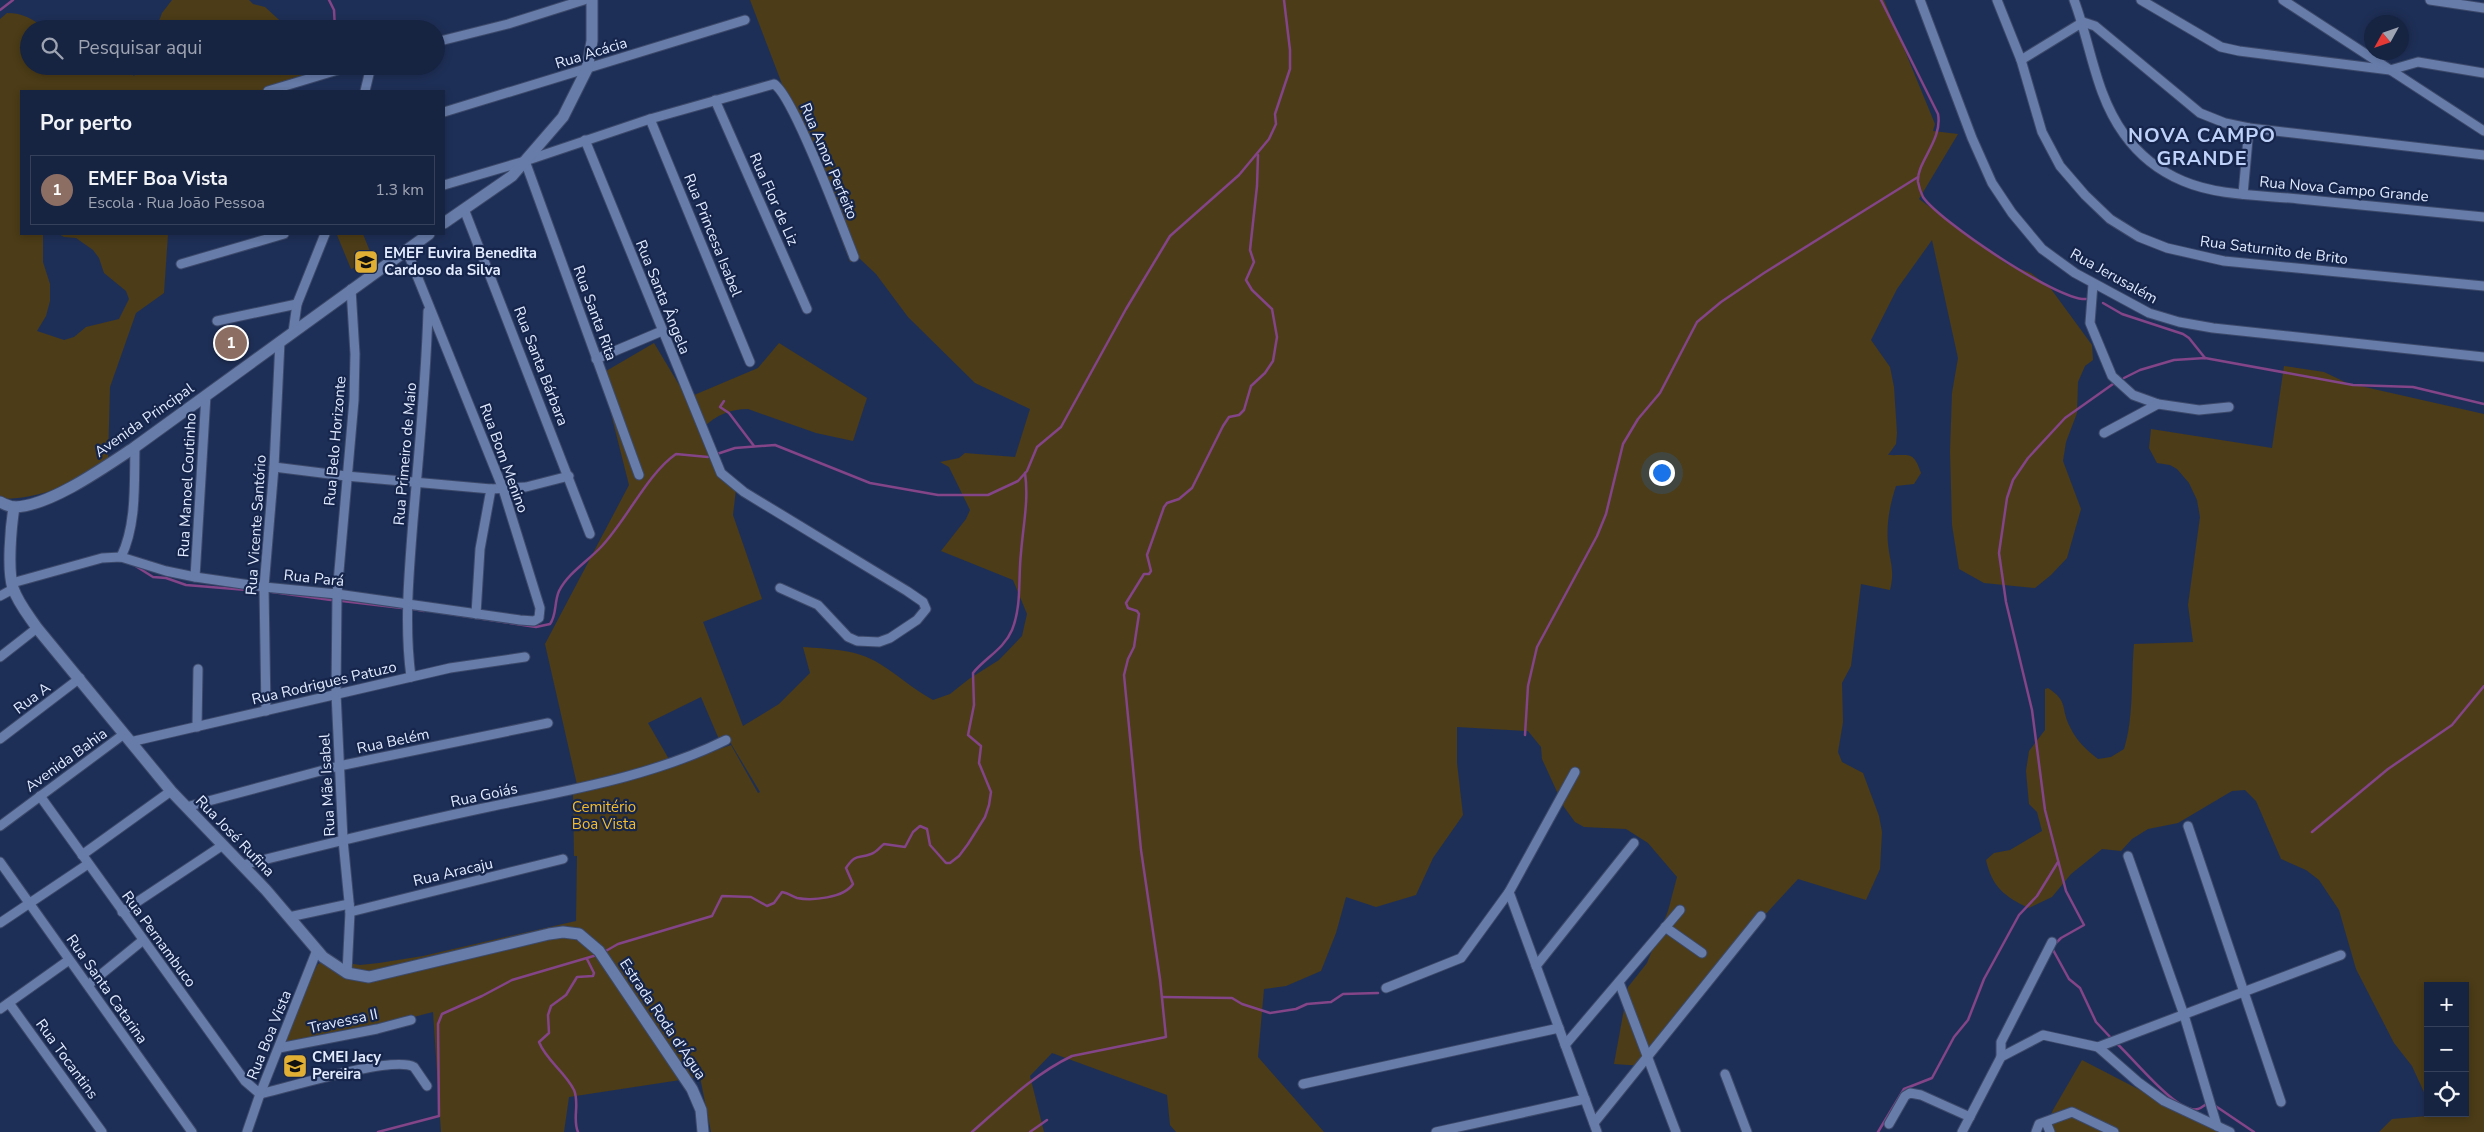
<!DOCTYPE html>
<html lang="pt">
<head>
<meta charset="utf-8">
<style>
	:root { --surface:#162341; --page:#1f2b48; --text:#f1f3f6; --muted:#9ea4b1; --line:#35405a; --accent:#e1af34 }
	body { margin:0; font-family:"Nunito Sans",sans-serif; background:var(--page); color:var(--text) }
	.controls { position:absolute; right:15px; bottom:15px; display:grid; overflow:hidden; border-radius:0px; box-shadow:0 2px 8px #0003 }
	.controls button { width:45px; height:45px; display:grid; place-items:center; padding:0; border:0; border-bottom:1px solid var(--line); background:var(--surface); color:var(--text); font:25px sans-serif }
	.compass { position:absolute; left:2364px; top:15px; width:45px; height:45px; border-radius:50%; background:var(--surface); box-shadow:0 2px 8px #0003; rotate:230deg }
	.you { position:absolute; left:1661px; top:472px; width:18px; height:18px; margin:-12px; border:4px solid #fff; border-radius:50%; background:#1a73e8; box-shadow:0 0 0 8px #1a73e833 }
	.badge { display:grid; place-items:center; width:32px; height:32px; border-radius:50%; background:var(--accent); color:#fff; font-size:16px; font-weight:700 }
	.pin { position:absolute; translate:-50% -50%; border:2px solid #fff; box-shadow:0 1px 5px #0006 }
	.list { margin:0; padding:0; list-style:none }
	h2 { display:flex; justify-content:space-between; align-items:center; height:65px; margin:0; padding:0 20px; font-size:21px }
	h2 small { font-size:16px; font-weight:400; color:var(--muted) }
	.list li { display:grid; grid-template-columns:32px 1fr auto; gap:15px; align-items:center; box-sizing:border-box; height:70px; margin:0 10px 10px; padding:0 10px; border:1px solid var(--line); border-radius:0px }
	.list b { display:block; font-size:19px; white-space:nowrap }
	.list p { margin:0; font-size:16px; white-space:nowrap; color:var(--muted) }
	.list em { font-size:16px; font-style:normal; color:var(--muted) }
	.icon { flex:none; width:28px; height:28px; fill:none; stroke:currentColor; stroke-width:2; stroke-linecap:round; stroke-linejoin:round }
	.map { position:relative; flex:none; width:2484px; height:1132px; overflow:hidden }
	.search { position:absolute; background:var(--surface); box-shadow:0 2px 8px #0003; left:20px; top:20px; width:425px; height:55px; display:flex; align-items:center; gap:12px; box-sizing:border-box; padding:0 18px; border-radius:28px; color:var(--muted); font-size:19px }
	.panel { position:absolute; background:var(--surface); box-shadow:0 2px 8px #0003; left:20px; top:90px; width:425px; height:145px; border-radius:0px }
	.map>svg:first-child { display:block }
	.green { fill:#4c3c17 }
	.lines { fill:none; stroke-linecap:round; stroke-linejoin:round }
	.stream { stroke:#844488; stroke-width:2.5 }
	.minor-casing { stroke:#3c496a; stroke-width:11 }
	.tertiary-casing { stroke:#3c496a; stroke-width:13 }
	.minor { stroke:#677ca9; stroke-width:9 }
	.tertiary { stroke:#677ca9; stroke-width:11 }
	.labels { text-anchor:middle; stroke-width:4.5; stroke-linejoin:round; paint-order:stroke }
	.street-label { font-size:15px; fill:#e1eaff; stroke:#15254b }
	.poi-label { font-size:15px; font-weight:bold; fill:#e1eaff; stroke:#15254b; text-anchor:start }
	.park-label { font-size:15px; fill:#f4bc2e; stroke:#15254b }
	.district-label { font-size:20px; font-weight:bold; letter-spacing:1px; fill:#bed1f9; stroke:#15254b }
</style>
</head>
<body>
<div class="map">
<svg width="2484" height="1132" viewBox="0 0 2484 1132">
	<rect width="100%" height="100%" fill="#1e2f57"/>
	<g class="green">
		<path d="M 172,0 L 249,0 L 253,4 L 265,7 L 289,29 L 156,29 L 162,13 Z"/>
		<path d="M 750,0 L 1884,0 L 1935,124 L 1933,131 L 1958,134 L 1919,199 L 2007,264 L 2031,273 L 2051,289 L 2092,345 L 2093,360 L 2085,366 L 2078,382 L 2077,413 L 2066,442 L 2063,461 L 2081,509 L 2067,558 L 2051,575 L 2035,588 L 1984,583 L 1959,569 L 1952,525 L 1950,451 L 1952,393 L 1958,358 L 1932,240 L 1897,289 L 1871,340 L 1890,367 L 1894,387 L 1897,433 L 1896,444 L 1888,455 C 1910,456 1913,450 1921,473 L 1914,484 L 1896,486 C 1890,504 1886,524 1888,544 C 1890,563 1895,570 1890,590 L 1861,584 L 1851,666 L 1842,683 L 1843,722 L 1838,752 L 1842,762 L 1863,773 L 1879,816 L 1882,832 L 1880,869 L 1866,900 L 1798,879 L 1684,1003 L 1647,1050 L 1644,1066 L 1614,1064 L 1628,987 L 1647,963 L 1668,911 L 1677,877 L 1648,843 L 1626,829 L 1584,827 L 1575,822 L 1564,807 L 1542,759 L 1541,747 L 1528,731 L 1457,727 L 1457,763 L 1463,815 L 1433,858 L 1416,895 L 1376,907 L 1346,897 L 1336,933 L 1321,971 L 1286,986 L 1264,989 L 1258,1057 L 1324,1132 L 1176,1132 L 1170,1125 L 1167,1095 L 1052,1053 L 1030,1076 L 1044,1132 L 711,1132 L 700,1077 L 569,1097 L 564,1132 L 441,1132 L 433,1012 L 284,1050 L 298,1000 L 318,964 L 328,960 L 360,965 L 379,963 L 423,956 L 576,921 L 577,856 L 574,856 L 573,793 L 654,772 L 731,745 L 758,793 L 760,792 L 730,742 L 721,744 L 701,697 L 648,723 L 670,761 L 578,789 L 545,644 L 629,485 L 601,374 L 654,343 L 687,398 L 758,368 L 779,343 L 867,398 L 853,441 L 816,433 L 748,409 C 730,409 716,415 703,428 L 706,439 L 736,489 L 733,515 L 762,599 L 703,622 L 743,726 L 779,704 L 810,673 L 803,647 C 827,649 853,649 875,661 C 895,672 912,689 933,700 L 950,694 L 969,679 L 999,660 L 1022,636 L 1027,614 L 1013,580 L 941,551 L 966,519 L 970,510 L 949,467 L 940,462 L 959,458 L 965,453 L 1015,457 L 1030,409 L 975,383 L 908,317 L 876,274 L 859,258 L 850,262 Z"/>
		<path d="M 7,13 C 23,13 33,19 45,29 L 29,29 L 29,66 L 123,66 L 134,76 L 142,66 L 326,66 L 301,82 L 258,91 L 21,91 L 21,234 L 43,234 L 43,262 L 50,284 L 50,301 L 46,316 L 37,331 L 64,340 L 74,337 L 86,327 L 119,319 L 129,299 L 126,291 L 104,273 L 99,258 L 93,250 L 76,238 L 64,237 L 59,234 L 168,234 L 164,293 L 136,313 L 110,387 L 108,461 C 75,484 41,499 0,499 L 0,19 Z"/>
		<path d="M 363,234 L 373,259 L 351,269 L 337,235 Z"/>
		<path d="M 2284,366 L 2324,372 L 2347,383 L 2484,414 L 2484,1132 L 2379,1132 L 2392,1119 L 2428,1116 L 2429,1113 L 2465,1113 L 2465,986 L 2428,986 L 2428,1101 L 2412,1066 L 2394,1043 L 2356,969 L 2339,910 L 2319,880 L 2306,870 L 2281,859 L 2256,801 L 2245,790 L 2232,791 L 2178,823 L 2148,829 L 2132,839 L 2121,851 L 2102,849 L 2071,874 L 2052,897 L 2029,908 C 2005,897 1992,887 1986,860 L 1994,853 L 2010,850 L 2042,831 L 2037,812 L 2029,804 L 2026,771 L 2029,751 L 2045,730 L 2045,689 L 2048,688 C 2069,702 2060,707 2070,727 C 2076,740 2086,750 2098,759 L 2111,757 L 2124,749 C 2134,718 2131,677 2134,644 L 2193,642 L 2188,605 L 2200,517 L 2197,500 L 2189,483 L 2177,469 L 2170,465 L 2157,463 L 2149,448 L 2151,429 L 2272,448 Z"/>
		<path d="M 2082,1060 L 2221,1132 L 2044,1132 L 2053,1110 Z"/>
	</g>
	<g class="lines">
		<g class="stream">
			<path d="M 329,0 L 334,10 L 335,29"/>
			<path d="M 1881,0 L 1938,114 C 1943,140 1916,163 1918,182 C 1919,187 1921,193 1923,197 C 1939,221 2058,301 2086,299"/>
			<path d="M 0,10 L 13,0"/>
			<path d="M 2103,303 L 2122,314 L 2183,334 L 2189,338 L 2205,358"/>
			<path d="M 2124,378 L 2140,370 L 2174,360 L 2205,358 L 2353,385 L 2413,387 L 2484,404"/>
			<path d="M 724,401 L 720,407 L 729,413 L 754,446"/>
			<path d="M 717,454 L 735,448 L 775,445 L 870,483 L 938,495 L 988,495 L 1018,481 L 1027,471 L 1037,447 L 1061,427 L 1126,309 L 1170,236 L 1239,175 L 1269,139 L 1276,124 L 1275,114 L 1290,69 L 1290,50 L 1284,0"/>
			<path d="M 134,565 L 153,577 L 166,578 L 186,585 L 258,591"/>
			<path d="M 272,592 L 331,600"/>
			<path d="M 342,601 L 402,608"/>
			<path d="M 413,609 L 424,611"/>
			<path d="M 437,612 L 536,627 L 550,624 C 557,615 554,602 559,591 C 568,573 588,561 601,547 C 626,521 648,473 676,454 L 708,457"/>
			<path d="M 1525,735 L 1528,686 L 1537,647 L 1597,536 L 1606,514 L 1623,444 L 1638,419 L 1660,393 L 1697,322 L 1721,302 L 1764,273 L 1918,177"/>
			<path d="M 2312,832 L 2388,769 L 2452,725 L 2484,686"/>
			<path d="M 2055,944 L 2061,938 L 2084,925 L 2066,891 L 2045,810 L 2032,710 L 2006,602 L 1999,553 L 2007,498 L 2013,480 L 2028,458 L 2065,418 L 2113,384"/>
			<path d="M 2052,948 L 2069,979 L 2080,988 L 2096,1022 L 2112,1039"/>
			<path d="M 604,952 L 618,944 L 712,916 L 722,896 L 751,897 L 767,906 L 774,903 L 782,892 C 788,893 792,896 797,898 C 812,901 844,898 853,884 L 846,868 C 856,853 858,859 871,854 C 876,853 880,847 884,844 L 905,847 L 913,832 L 920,826 L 927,829 L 930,845 L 946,863 L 950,863 L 959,856 L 968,844 L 985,817 L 989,805 L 991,792 L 979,763 L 981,746 L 968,735 L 974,705 L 973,673 C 985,658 1004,649 1012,630 C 1022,605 1018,579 1021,553 C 1023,526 1029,500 1025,473"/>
			<path d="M 1162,997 L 1232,998 L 1242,1004 L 1270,1013 L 1296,1009 L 1307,1004 L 1331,1002 L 1343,994 L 1378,993"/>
			<path d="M 2115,1042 C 2132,1056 2177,1115 2198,1109 C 2202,1108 2205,1104 2209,1103"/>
			<path d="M 2214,1105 L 2254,1132"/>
			<path d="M 378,1132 L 439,1116 L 438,1024 L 442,1014 L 482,996 L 512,980 L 597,955"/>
			<path d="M 578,1132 C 572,1119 580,1104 574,1090 C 565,1072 546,1060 539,1042 L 549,1033 L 548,1015 L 551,1006 L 566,995 L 577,977 L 593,976 L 594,973 L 587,959"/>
			<path d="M 972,1132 C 1003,1105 1034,1074 1072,1056 L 1166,1037 L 1160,979 L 1141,850 L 1124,675 L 1128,659 L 1134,647 L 1139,614 L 1137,611 L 1128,608 L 1126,603 L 1144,574 L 1149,574 L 1151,571 L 1147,555 L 1164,507 L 1167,503 L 1179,499 L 1192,488 L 1223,426 L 1229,417 L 1239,415 L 1244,410 L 1251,386 L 1265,373 L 1273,361 L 1277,337 L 1272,309 L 1252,290 L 1246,280 L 1254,262 L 1250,250 L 1257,186 L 1258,155"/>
			<path d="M 1030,1132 L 1047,1120"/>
			<path d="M 1878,1132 L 1904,1089 L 1932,1078 L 1954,1037 L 1968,1020 L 1984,979 L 2019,915 L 2037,896 L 2058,862"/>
		</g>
		<defs>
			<g id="minor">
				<path d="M 1920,0 L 1972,138 L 1992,183 L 2012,213 L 2042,249 L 2075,273 L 2149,313 L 2179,322 L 2213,328 L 2484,357"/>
				<path d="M 1997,0 L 2021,60 L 2042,132 L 2060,166 L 2085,195 L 2110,219 L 2139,237 L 2167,248 L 2224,261 L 2484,286"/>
				<path d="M 2074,0 C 2091,45 2095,94 2124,134 C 2139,155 2159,171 2183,181 C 2218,196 2261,195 2299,199 C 2361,205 2422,211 2484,217"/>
				<path d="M 2141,0 L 2221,47 L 2239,51 L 2390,70 L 2418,62 L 2484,73"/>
				<path d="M 2283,0 L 2484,131"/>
				<path d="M 2430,0 L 2484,8"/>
				<path d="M 436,42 L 508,24 L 584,0"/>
				<path d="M 2021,60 L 2083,22 L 2095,26 L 2200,113 L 2225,123 L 2249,128 L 2484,155"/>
				<path d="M 268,91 L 351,66"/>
				<path d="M 365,91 L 371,66"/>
				<path d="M 715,100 L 807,309"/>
				<path d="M 444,112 L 745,20"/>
				<path d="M 650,119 L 750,362"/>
				<path d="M 585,140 L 721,473 L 744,492 L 907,591 L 923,602 L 926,609 L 917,620 L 890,638 L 879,642 L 857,641 L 848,637 L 818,605 L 780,588"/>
				<path d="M 525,161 L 639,475"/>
				<path d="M 444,185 L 525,161 L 650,119 L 774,84 C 793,95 843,229 854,257"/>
				<path d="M 2243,194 L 2249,128"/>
				<path d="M 464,209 L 590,534"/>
				<path d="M 181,264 L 284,234"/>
				<path d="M 2093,284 L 2090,323 L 2112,376 L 2133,395 L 2158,404 L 2199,410 L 2229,407"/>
				<path d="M 217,321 L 297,304"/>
				<path d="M 293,332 L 297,304 L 325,234"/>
				<path d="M 596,359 L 662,331"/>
				<path d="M 2104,433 L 2158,404"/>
				<path d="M 274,467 L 346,476 L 491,489 L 526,487 L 569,476"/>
				<path d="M 121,557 C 137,524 134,483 135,447"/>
				<path d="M 195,577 L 206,395"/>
				<path d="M 12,583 L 102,558 L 121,557 L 166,571 L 195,577 L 264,587 L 337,594 L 520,620 L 534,621 L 539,618 L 540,608 L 503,489 L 407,251"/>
				<path d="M 0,596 L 13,589"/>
				<path d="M 476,614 L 480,549 L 491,489"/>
				<path d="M 0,657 L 37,628"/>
				<path d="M 411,677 C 404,625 409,573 413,521 C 419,451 426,381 428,311"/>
				<path d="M 266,711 L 264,587 L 274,467 L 280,341"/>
				<path d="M 197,727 L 198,669"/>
				<path d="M 0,739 L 80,678"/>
				<path d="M 130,742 L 450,668 L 525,657"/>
				<path d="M 40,796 L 245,1081 L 260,1094 C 286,1088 394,1055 414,1067 L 427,1086"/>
				<path d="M 186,807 L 339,766 L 548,723"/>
				<path d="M 0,826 L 124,734"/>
				<path d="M 2188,826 L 2281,1102"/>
				<path d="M 82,855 L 171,791"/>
				<path d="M 2128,856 L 2184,1015 L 2217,1126"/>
				<path d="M 0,862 L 192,1132"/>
				<path d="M 243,865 C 322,845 400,826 479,809 C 563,791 649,778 726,740"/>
				<path d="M 1509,892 L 1597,1132"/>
				<path d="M 122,912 L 223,845"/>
				<path d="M 350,912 L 563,859"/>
				<path d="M 289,917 L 349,904"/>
				<path d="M 0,923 L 88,864"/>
				<path d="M 1665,927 L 1702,953"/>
				<path d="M 1536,966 L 1634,843"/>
				<path d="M 347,973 L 350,912 L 343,840 L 336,693 L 337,594 L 354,400 L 355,354 L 351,289"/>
				<path d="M 1619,982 L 1676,1132"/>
				<path d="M 88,985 L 142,941"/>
				<path d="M 1386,988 L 1461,958 L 1509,892 L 1575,772"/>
				<path d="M 9,1003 L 102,1132"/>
				<path d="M 0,1009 L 69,960"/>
				<path d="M 1565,1045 L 1680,910"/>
				<path d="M 2098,1047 L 2138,1082 L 2164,1101 L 2230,1132"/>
				<path d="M 279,1048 L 377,1029 L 411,1020"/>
				<path d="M 2001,1057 L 2001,1042 L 2052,942"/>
				<path d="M 1725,1074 L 1747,1132"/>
				<path d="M 1303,1084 L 1559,1028"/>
				<path d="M 2046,1122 L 2050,1132"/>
				<path d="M 1594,1123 L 1761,916"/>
				<path d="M 1889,1124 L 1905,1096 L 1910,1093 L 1921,1095 L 1970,1117"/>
				<path d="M 247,1132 L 260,1094 L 317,950"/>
				<path d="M 1436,1132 L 1585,1099"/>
				<path d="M 1962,1132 L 2001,1057 L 2043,1035 L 2098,1047 L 2341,955"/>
				<path d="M 2036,1132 L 2039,1124 L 2072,1112 L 2114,1132"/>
			</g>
			<g id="tertiary">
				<path d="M 444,223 L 512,176 L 563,117 L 587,69 L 592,41 L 592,0"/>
				<path d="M 0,502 C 4,504 10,507 15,507 C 50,506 105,467 135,447 L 429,234"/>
				<path d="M 14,507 C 11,526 7,570 13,588 C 18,603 29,616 37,628 L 171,791 L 266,890 L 323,957 L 347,973 L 369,977 L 549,934 L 563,932 L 579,934 L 599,951 L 692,1089 L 701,1110 L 703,1132"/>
			</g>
		</defs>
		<use href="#minor" class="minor-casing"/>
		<use href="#tertiary" class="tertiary-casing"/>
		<use href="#minor" class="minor"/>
		<use href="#tertiary" class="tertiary"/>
	</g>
	<defs>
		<symbol id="school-square" viewBox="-11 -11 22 22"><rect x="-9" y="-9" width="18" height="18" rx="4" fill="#e1af34" stroke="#15254b"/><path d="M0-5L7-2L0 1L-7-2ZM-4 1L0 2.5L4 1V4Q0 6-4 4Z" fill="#111"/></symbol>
	</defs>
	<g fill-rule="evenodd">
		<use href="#school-square" x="352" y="248" width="28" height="28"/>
		<use href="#school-square" x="281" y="1052" width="28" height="28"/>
	</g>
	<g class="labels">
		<g class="street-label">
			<text transform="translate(591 53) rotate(-17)" y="5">Rua Acácia</text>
			<text transform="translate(829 161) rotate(67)" y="5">Rua Amor Perfeito</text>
			<text transform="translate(2344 189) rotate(5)" y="5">Rua Nova Campo Grande</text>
			<text transform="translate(774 199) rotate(66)" y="5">Rua Flor de Liz</text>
			<text transform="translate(713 235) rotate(68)" y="5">Rua Princesa Isabel</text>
			<text transform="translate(2274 250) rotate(7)" y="5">Rua Saturnito de Brito</text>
			<text transform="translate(2114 276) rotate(29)" y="5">Rua Jerusalém</text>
			<text transform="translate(663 297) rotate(68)" y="5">Rua Santa Ângela</text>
			<text transform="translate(595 313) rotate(70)" y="5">Rua Santa Rita</text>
			<text transform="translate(541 366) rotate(69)" y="5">Rua Santa Bárbara</text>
			<text transform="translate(144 420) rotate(-35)" y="5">Avenida Principal</text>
			<text transform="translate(335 441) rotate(-85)" y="5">Rua Belo Horizonte</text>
			<text transform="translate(405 454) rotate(-85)" y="5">Rua Primeiro de Maio</text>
			<text transform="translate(504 458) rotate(70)" y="5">Rua Bom Menino</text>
			<text transform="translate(187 485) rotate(-87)" y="5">Rua Manoel Coutinho</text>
			<text transform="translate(256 525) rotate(-86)" y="5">Rua Vicente Santório</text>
			<text transform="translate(314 578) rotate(6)" y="5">Rua Pará</text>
			<text transform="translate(324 683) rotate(-13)" y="5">Rua Rodrigues Patuzo</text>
			<text transform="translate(32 698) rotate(-37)" y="5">Rua A</text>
			<text transform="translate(393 741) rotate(-12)" y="5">Rua Belém</text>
			<text transform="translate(66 760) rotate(-36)" y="5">Avenida Bahia</text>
			<text transform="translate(327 785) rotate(-93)" y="5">Rua Mãe Isabel</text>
			<text transform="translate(484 795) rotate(-12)" y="5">Rua Goiás</text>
			<text transform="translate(235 836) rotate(46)" y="5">Rua José Rufina</text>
			<text transform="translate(453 872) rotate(-13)" y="5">Rua Aracaju</text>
			<text transform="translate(159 939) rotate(54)" y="5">Rua Pernambuco</text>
			<text transform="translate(107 989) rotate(55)" y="5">Rua Santa Catarina</text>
			<text transform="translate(663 1019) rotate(56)" y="5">Estrada Roda d'Água</text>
			<text transform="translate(343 1021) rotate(-12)" y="5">Travessa II</text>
			<text transform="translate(269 1035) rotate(-68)" y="5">Rua Boa Vista</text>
			<text transform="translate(67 1059) rotate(54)" y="5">Rua Tocantins</text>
		</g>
		<g class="poi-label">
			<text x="384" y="258">EMEF Euvira Benedita<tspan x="384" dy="17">Cardoso da Silva</tspan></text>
			<text x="312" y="1062">CMEI Jacy<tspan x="312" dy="17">Pereira</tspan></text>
		</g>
		<g class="park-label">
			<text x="604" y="812">Cemitério<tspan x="604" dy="17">Boa Vista</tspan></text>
		</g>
		<g class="district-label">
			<text x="2202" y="142">NOVA CAMPO<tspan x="2202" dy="23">GRANDE</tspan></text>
		</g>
	</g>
</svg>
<div class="controls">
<button>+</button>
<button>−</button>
<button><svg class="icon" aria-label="locate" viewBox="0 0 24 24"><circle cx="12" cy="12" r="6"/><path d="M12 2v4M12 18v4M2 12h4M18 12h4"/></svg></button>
</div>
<svg class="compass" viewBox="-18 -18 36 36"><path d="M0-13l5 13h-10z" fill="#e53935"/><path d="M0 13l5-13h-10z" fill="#9ea4b1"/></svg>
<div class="you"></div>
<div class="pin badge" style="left:231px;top:343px;background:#8d6e63">1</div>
<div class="search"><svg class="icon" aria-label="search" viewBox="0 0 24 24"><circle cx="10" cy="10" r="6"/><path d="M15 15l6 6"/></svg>Pesquisar aqui</div>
<section class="panel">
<h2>Por perto<small></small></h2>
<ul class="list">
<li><span class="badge" style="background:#8d6e63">1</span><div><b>EMEF Boa Vista</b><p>Escola · Rua João Pessoa</p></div><em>1.3 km</em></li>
</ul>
</section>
</div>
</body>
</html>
